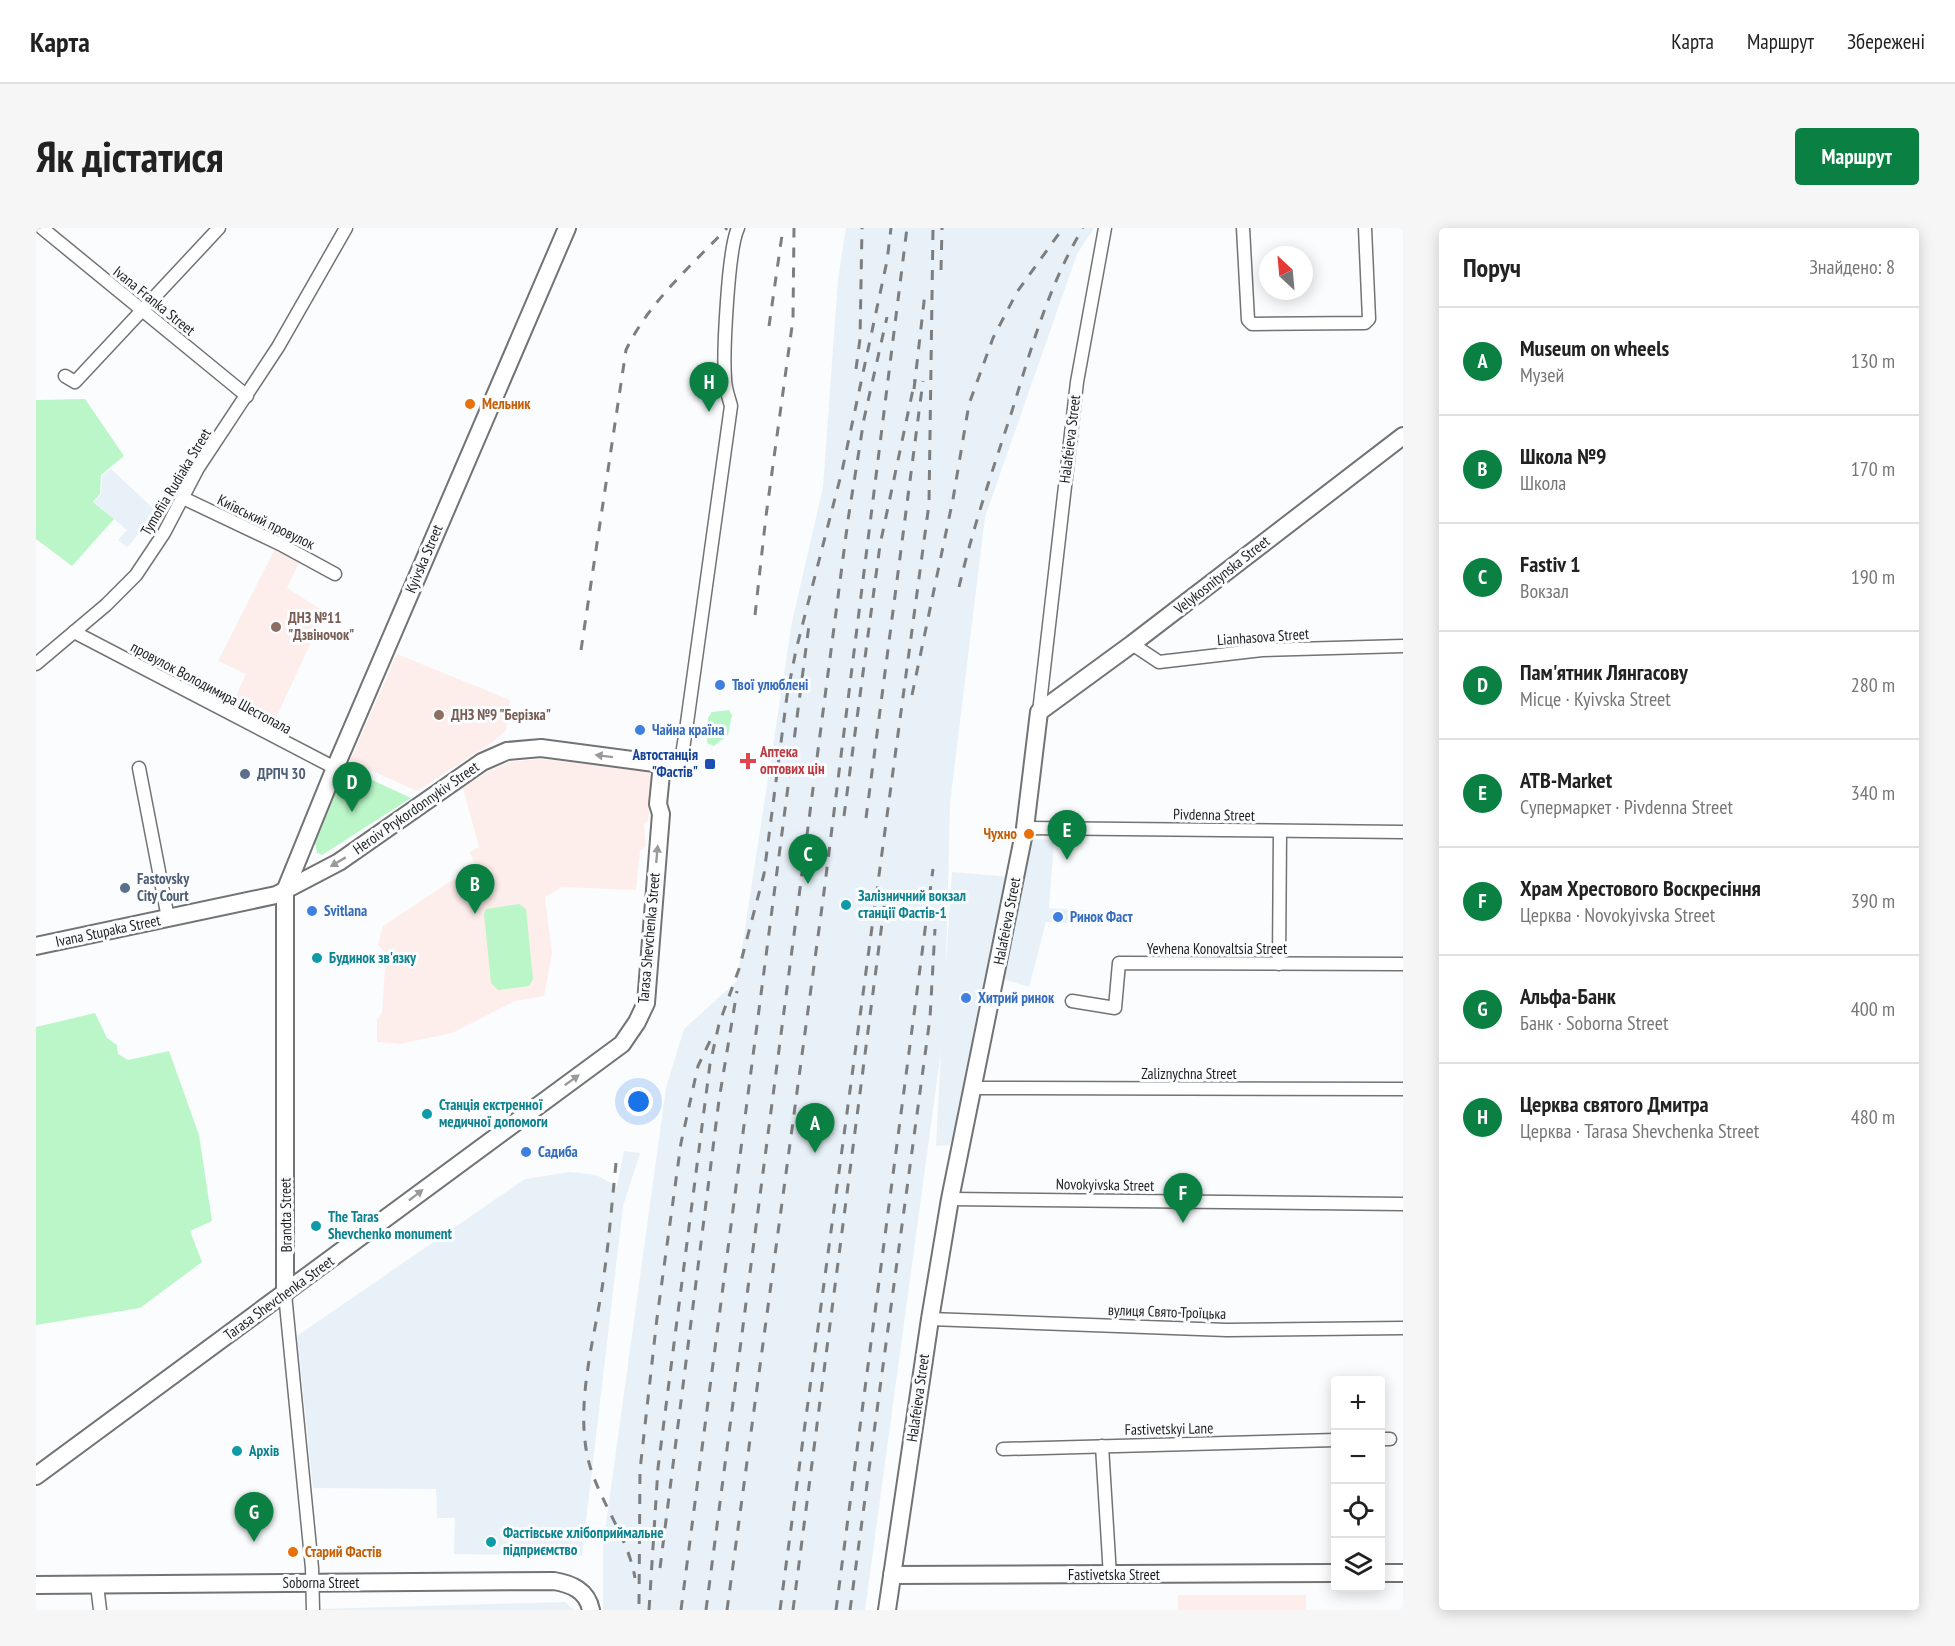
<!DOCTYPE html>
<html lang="uk">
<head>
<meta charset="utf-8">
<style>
	:root { --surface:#fff; --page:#f6f6f6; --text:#222; --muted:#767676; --line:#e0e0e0; --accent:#0b8043 }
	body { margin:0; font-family:"PT Sans Narrow",sans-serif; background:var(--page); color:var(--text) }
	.controls { position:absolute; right:18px; bottom:18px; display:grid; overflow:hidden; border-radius:6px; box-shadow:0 3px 15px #0003 }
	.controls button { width:54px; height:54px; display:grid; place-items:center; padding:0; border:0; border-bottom:2px solid var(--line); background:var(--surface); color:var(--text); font:30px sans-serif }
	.compass { position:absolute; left:1223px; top:18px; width:54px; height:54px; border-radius:50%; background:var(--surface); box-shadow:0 3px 15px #0003; rotate:334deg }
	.you { position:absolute; left:603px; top:874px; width:21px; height:21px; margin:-15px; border:4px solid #fff; border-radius:50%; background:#1a73e8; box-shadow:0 0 0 9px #1a73e833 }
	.badge { display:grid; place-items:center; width:39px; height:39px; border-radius:50%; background:var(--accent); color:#fff; font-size:20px; font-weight:700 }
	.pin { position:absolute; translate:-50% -50px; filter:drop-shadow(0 2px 3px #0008) }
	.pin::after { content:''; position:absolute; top:32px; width:21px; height:18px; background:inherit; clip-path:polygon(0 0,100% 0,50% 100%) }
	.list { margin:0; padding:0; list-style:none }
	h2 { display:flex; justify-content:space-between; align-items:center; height:78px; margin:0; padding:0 24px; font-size:26px }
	h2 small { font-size:20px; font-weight:400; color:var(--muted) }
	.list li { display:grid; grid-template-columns:39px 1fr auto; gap:18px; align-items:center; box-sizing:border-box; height:108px; padding:0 24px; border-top:2px solid var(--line) }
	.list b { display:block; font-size:22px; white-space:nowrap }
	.list p { margin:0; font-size:20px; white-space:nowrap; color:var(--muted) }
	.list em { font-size:20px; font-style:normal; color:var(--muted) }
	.icon { flex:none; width:33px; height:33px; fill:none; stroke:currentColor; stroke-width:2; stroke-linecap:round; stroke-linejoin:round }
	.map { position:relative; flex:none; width:1367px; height:1382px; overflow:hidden; border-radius:6px }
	header { display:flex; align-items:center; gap:36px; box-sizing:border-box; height:84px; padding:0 30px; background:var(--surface); border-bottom:2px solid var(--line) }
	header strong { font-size:28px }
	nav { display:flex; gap:33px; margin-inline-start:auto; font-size:21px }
	.intro { display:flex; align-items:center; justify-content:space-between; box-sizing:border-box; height:144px; padding:0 36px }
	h1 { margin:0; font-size:42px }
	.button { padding:15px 27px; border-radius:6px; background:var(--accent); color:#fff; font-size:21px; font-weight:700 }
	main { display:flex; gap:36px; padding:0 36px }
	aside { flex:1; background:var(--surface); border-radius:6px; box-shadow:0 3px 15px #0003 }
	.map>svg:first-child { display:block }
	.built { fill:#e8f1f8 }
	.education { fill:#feeeeb }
	.green { fill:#bbf6c8 }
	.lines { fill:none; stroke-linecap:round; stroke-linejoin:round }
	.street-casing { stroke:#717374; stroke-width:15 }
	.secondary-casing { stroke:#717374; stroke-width:20 }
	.street { stroke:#fff; stroke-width:12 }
	.secondary { stroke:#fff; stroke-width:16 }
	.rail { stroke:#7d7e7f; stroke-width:3; stroke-dasharray:10 10; stroke-linecap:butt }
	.oneway { fill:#999a9a }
	.food-dot { fill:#e8710a; stroke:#fafcfe; stroke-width:2 }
	.education-dot { fill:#8d6e63; stroke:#fafcfe; stroke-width:2 }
	.shop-dot { fill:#3f7fe0; stroke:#fafcfe; stroke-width:2 }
	.health-dot { fill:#e0444e; stroke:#fafcfe; stroke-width:2 }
	.transit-dot { fill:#1a4fb4; stroke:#fafcfe; stroke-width:2 }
	.service-dot { fill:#5c6f8a; stroke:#fafcfe; stroke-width:2 }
	.culture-dot { fill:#0f9aa8; stroke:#fafcfe; stroke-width:2 }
	.labels { text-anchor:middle; stroke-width:6; stroke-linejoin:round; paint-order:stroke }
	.street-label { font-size:15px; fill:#1d1e1e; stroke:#fafcfe }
	.food-label { font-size:15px; font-weight:bold; fill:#c56008; stroke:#fafcfe; text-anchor:start }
	.education-label { font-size:15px; font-weight:bold; fill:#785e54; stroke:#fafcfe; text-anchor:start }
	.shop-label { font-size:15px; font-weight:bold; fill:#366cbe; stroke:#fafcfe; text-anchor:start }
	.health-label { font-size:15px; font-weight:bold; fill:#be3a42; stroke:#fafcfe; text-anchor:start }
	.transit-label { font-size:15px; font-weight:bold; fill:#164399; stroke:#fafcfe; text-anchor:end }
	.service-label { font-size:15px; font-weight:bold; fill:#4e5e75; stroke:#fafcfe; text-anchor:start }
	.culture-label { font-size:15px; font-weight:bold; fill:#0d838f; stroke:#fafcfe; text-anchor:start }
</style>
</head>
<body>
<header>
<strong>Карта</strong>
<nav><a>Карта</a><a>Маршрут</a><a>Збережені</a></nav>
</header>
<div class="intro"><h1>Як дістатися</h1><a class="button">Маршрут</a></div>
<main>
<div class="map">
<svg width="1367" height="1382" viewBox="0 0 1367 1382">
	<rect width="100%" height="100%" fill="#fafcfe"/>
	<g class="built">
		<path d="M 810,0 L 1058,0 L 1041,26 L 949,289 L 914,575 L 910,738 L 916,644 L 975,649 L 932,856 L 914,917 L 900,918 L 905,823 L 829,1382 L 567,1382 L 567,1318 L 630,860 L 648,801 L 701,753 L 756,394 L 787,259 L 802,52 Z"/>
		<path d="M 75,241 L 121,284 L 91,319 L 82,312 L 91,302 L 58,274 L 65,266 L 66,248 Z"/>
		<path d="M 995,611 L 1018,612 L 1013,680 L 1067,684 L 1066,698 L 1010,694 L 993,759 L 964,750 Z"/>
		<path d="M 588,923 L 604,925 L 587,978 L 546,1328 L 418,1326 L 419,1290 L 401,1290 L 400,1261 L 277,1260 L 261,1108 L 489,951 L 534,944 L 560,947 L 581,958 Z"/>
		<path d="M 529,1374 L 538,1382 L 284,1382 L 284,1381 Z"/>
	</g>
	<g class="education">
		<path d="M 240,319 L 264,332 L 251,360 L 289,384 L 234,503 L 194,482 L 210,446 L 182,433 Z"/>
		<path d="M 361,426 L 474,472 L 470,502 L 457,514 L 381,563 L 314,533 Z"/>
		<path d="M 506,531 L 611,543 L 617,547 L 612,593 L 608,596 L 610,618 L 604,623 L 600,662 L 526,659 L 509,669 L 516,725 L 508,768 L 479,773 L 416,805 L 364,816 L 341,814 L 341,791 L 346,785 L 350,725 L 342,717 L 347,698 L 415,653 L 441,642 L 434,624 L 443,619 L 427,560 L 453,543 L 474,534 Z"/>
		<rect x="1142" y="1367" width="128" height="15"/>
	</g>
	<g class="green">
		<path d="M 49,171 L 88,228 L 65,247 L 64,266 L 57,274 L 78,291 L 36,338 L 0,311 L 0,172 Z"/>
		<path d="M 693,482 L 696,487 L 692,507 L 678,518 L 671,515 L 672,490 L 676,484 Z"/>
		<path d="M 310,540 L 375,570 L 286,627 L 281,625 L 279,615 Z"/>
		<path d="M 483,676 L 490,681 L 497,751 L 493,758 L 462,762 L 455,755 L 448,686 L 450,681 Z"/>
		<path d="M 59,785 L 71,810 L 81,817 L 82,826 L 92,832 L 133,823 L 163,907 L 176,993 L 154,1003 L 166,1034 L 104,1080 L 0,1097 L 0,799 Z"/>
	</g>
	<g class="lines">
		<defs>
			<g id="street">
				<path d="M 6,0 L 211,168"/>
				<path d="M 1207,0 L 1212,92 L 1216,96 L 1329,95 L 1333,91 L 1329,0"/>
				<path d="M 29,148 L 39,154 L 183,0"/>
				<path d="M 147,270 L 244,316 L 299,346"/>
				<path d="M 38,404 L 299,540"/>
				<path d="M 1096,416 L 1123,434 L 1226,422 L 1367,418"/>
				<path d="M 0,436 L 70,377 L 100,347 L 128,305 L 162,240 L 242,119 L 310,0"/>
				<path d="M 1003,484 L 1041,154 L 1069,0"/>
				<path d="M 626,536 L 645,533 L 650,502 L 695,178 C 693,170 689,160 689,151 C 687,125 692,21 702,0"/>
				<path d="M 103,540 L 132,690"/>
				<path d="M 989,600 L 1367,604"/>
				<path d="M 1243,736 L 1244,603"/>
				<path d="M 1036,773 L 1079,780 L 1083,735 L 1367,736"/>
				<path d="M 938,860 L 1367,861"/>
				<path d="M 914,971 L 1367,976"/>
				<path d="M 249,1066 L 276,1340 L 277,1382"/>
				<path d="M 894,1091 L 1191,1102 L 1367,1100"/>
				<path d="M 1344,1211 L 1354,1211"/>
				<path d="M 1066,1218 L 1074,1348"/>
				<path d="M 967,1221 L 1300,1212"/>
				<path d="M 61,1357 L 64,1382"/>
			</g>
			<g id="secondary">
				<path d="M 0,718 L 240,667 L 303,634 L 446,534 L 471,523 L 505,520 L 626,536 L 622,576 L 625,586 L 610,775 L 601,794 L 586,816 L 0,1248"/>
				<path d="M 249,1066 L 249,663 L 299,540 L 531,0"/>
				<path d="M 1344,1345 L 1367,1345"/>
				<path d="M 856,1347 L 1300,1345"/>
				<path d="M 0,1357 L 518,1353 C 535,1356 551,1362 555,1382"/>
				<path d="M 851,1382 L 894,1091 L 914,971 L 989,600 L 1003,484 L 1096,416 L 1367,208"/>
			</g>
		</defs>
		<use href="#street" class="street-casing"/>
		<use href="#secondary" class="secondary-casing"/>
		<use href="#street" class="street"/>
		<use href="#secondary" class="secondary"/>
		<g class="rail">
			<path d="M 905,42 L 906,0"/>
			<path d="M 733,98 L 747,0"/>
			<path d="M 820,141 L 824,111 L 826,0"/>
			<path d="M 878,161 L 889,65"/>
			<path d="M 923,359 C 937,299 957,241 976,183 C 995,121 1013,56 1047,0"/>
			<path d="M 719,387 L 730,288 L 757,91 L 758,0"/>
			<path d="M 545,422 L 590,122 C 613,74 655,38 691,0"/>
			<path d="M 876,467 L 917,271 L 933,176 L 957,110 L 981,64 L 1027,0"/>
			<path d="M 808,588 L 844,317 L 879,152"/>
			<path d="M 830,590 L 887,153"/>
			<path d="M 580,935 C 576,974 573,1014 567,1054 C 559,1109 539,1174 552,1231 C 562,1272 592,1308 599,1350"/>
			<path d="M 624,1340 L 683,872 L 701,763"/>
			<path d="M 603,1376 L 604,1242 L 621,1090 L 645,915 L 662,838 L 674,813"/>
			<path d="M 613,1382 L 622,1240 L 674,836 L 683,796 L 703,741 L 728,646 L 751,468 L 760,422 L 806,243 L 851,33 L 855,0"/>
			<path d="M 645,1382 L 773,397"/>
			<path d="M 670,1382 L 812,292 L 828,191 L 851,89"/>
			<path d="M 691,1382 L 788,664 L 871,0"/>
			<path d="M 744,1382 L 893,276 L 897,0"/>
			<path d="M 757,1382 L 849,672"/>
			<path d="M 800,1382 L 897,641"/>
			<path d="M 814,1382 L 894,790 L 899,701"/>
		</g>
	</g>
	<defs><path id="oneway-solid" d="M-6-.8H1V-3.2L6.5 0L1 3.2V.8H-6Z" transform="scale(1.5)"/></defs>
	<g class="oneway">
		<use href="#oneway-solid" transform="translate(568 528) rotate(-173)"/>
		<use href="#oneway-solid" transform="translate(621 626) rotate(-85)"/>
		<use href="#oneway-solid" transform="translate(302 634) rotate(149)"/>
		<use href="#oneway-solid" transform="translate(536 852) rotate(-36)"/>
		<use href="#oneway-solid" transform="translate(380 967) rotate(-38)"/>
	</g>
	<g class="food-dot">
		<circle cx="434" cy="176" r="6"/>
		<circle cx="993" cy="606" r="6"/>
		<circle cx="257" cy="1324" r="6"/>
	</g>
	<g class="education-dot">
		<circle cx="240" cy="399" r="6"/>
		<circle cx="403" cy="487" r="6"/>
	</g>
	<g class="shop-dot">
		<circle cx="684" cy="457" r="6"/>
		<circle cx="604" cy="502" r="6"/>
		<circle cx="276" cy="683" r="6"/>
		<circle cx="1022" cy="689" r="6"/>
		<circle cx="930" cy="770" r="6"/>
		<circle cx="490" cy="924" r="6"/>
	</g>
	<path class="health-dot" d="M709 524h6v6h6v6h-6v6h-6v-6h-6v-6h6z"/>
	<rect class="transit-dot" x="668" y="530" width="12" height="12" rx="3"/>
	<g class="service-dot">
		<circle cx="209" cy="546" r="6"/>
		<circle cx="89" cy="660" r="6"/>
	</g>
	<g class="culture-dot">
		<circle cx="810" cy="677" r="6"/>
		<circle cx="281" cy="730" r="6"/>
		<circle cx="391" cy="886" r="6"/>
		<circle cx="280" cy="998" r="6"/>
		<circle cx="201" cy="1223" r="6"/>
		<circle cx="455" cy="1314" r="6"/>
	</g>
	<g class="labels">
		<g class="street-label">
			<text transform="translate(118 73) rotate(39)" y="5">Ivana Franka Street</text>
			<text transform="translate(1034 211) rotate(-83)" y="5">Halafeieva Street</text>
			<text transform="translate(140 254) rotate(-59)" y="5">Tymofiia Rudiaka Street</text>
			<text transform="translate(230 294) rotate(26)" y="5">Київський провулок</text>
			<text transform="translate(388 331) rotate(-67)" y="5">Kyivska Street</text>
			<text transform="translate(1186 347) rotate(-38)" y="5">Velykosnitynska Street</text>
			<text transform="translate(1227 409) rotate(-4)" y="5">Lianhasova Street</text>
			<text transform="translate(175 460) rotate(28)" y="5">провулок Володимира Шестопала</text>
			<text transform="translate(380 580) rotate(-35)" y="5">Heroiv Prykordonnykiv Street</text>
			<text transform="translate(1178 587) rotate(1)" y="5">Pivdenna Street</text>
			<text transform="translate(971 693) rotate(-79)" y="5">Halafeieva Street</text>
			<text transform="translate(72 703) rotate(-12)" y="5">Ivana Stupaka Street</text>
			<text transform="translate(613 710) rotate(-85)" y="5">Tarasa Shevchenka Street</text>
			<text x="1181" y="726">Yevhena Konovaltsia Street</text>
			<text x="1153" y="851">Zaliznychna Street</text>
			<text transform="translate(1069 957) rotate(1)" y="5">Novokyivska Street</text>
			<text transform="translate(250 987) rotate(-91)" y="5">Brandta Street</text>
			<text transform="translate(243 1070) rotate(-36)" y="5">Tarasa Shevchenka Street</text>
			<text transform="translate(1131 1084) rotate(2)" y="5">вулиця Свято-Троїцька</text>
			<text transform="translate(882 1170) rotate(-82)" y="5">Halafeieva Street</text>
			<text transform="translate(1133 1201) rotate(-1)" y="5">Fastivetskyi Lane</text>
			<text x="1078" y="1352">Fastivetska Street</text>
			<text x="285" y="1360">Soborna Street</text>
		</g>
		<g class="food-label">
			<text x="446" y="181">Мельник</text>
			<text x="981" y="611" text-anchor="end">Чухно</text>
			<text x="269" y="1329">Старий Фастів</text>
		</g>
		<g class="education-label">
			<text x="252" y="395">ДНЗ №11<tspan x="252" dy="17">"Дзвіночок"</tspan></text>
			<text x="415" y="492">ДНЗ №9 "Берізка"</text>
		</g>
		<g class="shop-label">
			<text x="696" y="462">Твої улюблені</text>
			<text x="616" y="507">Чайна країна</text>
			<text x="288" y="688">Svitlana</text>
			<text x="1034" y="694">Ринок Фаст</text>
			<text x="942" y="775">Хитрий ринок</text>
			<text x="502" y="929">Садиба</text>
		</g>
		<g class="health-label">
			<text x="724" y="529">Аптека<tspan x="724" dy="17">оптових цін</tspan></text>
		</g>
		<g class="transit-label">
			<text x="662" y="532">Автостанція<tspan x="662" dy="17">"Фастів"</tspan></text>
		</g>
		<g class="service-label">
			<text x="221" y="551">ДРПЧ 30</text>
			<text x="101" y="656">Fastovsky<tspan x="101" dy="17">City Court</tspan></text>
		</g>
		<g class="culture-label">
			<text x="822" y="673">Залізничний вокзал<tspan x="822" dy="17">станції Фастів-1</tspan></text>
			<text x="293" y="735">Будинок зв'язку</text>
			<text x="403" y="882">Станція екстренної<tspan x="403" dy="17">медичної допомоги</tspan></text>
			<text x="292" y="994">The Taras<tspan x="292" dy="17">Shevchenko monument</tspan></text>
			<text x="213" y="1228">Архів</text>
			<text x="467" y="1310">Фастівське хлібоприймальне<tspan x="467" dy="17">підприємство</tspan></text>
		</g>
	</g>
</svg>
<div class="controls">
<button>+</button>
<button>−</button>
<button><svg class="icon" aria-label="locate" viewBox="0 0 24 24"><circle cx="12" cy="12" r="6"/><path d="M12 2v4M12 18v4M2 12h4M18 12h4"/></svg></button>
<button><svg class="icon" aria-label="layers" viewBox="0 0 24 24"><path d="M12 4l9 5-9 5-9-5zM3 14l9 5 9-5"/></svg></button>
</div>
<svg class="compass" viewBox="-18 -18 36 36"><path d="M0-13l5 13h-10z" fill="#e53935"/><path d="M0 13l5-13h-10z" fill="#767676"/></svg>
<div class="you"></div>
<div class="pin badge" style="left:779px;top:925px">A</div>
<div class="pin badge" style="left:439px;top:686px">B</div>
<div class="pin badge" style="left:772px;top:656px">C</div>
<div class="pin badge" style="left:316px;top:584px">D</div>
<div class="pin badge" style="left:1031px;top:632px">E</div>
<div class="pin badge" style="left:1147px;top:995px">F</div>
<div class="pin badge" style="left:218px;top:1314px">G</div>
<div class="pin badge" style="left:673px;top:184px">H</div>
</div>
<aside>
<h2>Поруч<small>Знайдено: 8</small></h2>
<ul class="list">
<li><span class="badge">A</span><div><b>Museum on wheels</b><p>Музей</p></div><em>130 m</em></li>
<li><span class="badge">B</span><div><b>Школа №9</b><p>Школа</p></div><em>170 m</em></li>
<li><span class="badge">C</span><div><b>Fastiv 1</b><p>Вокзал</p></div><em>190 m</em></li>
<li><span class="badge">D</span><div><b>Пам'ятник Лянгасову</b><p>Місце · Kyivska Street</p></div><em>280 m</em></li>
<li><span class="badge">E</span><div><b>ATB-Market</b><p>Супермаркет · Pivdenna Street</p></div><em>340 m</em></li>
<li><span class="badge">F</span><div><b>Храм Хрестового Воскресіння</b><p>Церква · Novokyivska Street</p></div><em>390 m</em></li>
<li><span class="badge">G</span><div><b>Альфа-Банк</b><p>Банк · Soborna Street</p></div><em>400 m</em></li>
<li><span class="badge">H</span><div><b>Церква святого Дмитра</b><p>Церква · Tarasa Shevchenka Street</p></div><em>480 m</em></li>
</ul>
</aside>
</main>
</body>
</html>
